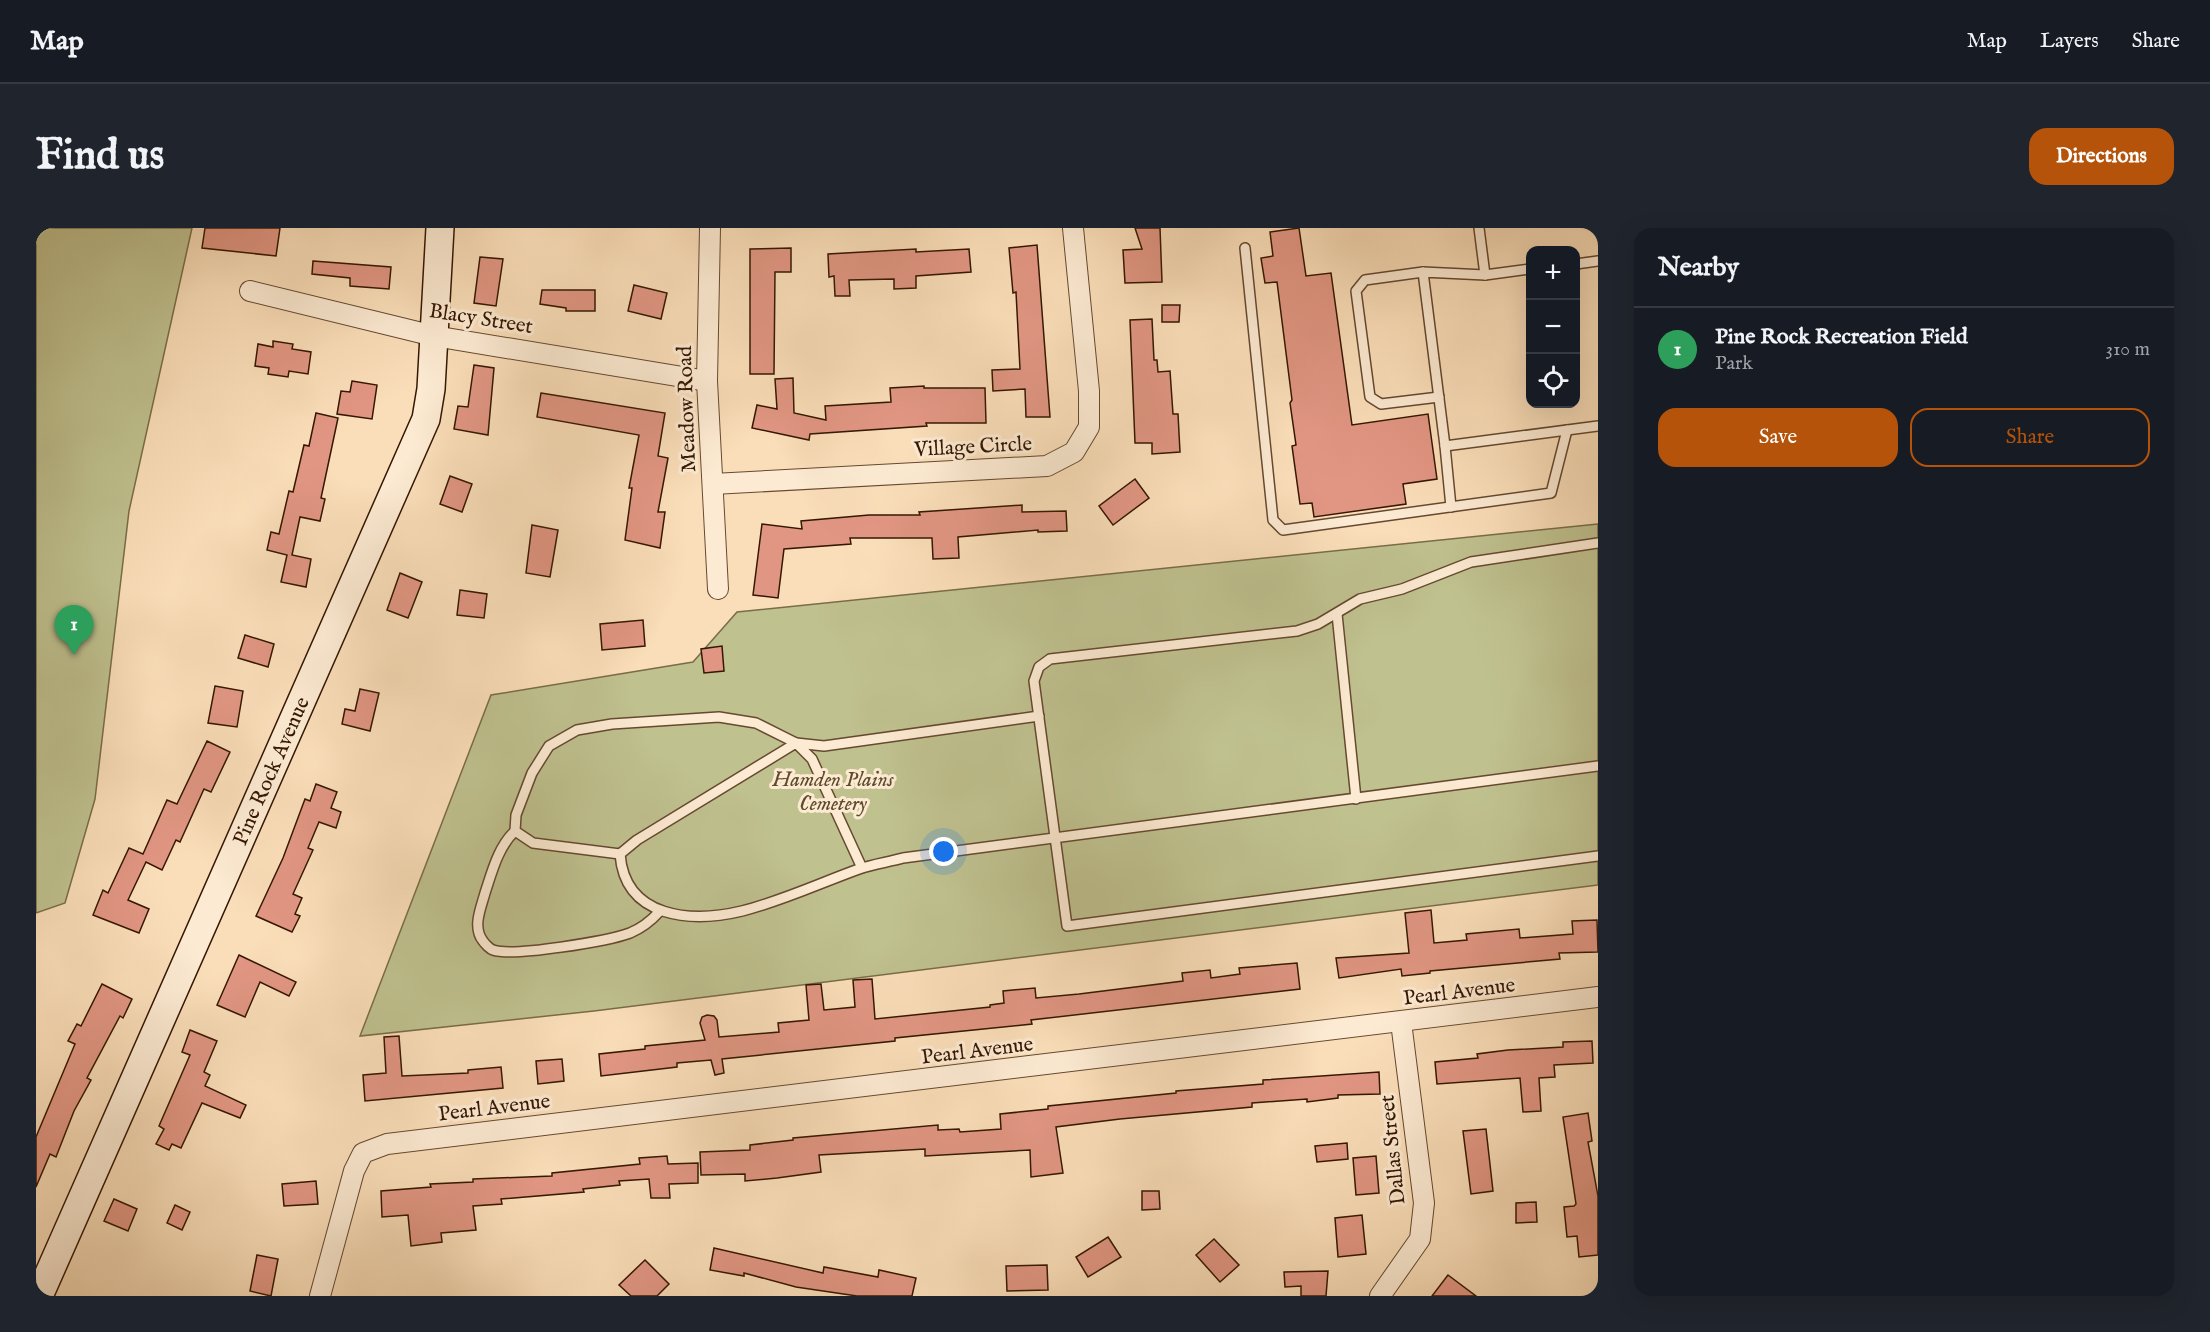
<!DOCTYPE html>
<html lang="en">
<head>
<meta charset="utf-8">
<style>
	:root { --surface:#171b24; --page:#20242c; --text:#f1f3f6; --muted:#9ea1a6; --line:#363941; --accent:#b45309 }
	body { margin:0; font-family:"IM FELL English",serif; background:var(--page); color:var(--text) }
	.controls { position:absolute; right:18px; top:18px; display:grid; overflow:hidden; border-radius:12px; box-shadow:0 6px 24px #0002 }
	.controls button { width:54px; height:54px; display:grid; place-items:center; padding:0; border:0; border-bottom:2px solid var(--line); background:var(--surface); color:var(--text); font:30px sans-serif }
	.you { position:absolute; left:908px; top:624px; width:21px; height:21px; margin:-15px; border:4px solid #fff; border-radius:50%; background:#1a73e8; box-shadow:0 0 0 9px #1a73e833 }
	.badge { display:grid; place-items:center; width:39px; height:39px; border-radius:50%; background:var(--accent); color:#fff; font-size:20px; font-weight:700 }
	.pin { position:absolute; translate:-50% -50px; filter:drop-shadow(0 2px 3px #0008) }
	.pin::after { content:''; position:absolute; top:32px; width:21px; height:18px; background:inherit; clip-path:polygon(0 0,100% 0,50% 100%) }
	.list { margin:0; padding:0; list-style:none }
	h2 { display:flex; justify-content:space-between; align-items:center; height:78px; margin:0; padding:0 24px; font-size:26px }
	h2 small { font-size:20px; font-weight:400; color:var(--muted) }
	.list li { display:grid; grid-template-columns:39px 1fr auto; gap:18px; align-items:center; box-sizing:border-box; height:84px; padding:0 24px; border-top:2px solid var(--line) }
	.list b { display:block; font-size:22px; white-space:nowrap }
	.list p { margin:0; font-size:20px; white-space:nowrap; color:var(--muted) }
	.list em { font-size:20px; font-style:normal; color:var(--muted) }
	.actions { display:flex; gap:12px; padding:18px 24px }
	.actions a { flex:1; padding:14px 0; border:2px solid var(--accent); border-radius:18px; text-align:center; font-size:21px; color:var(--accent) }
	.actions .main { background:var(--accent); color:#fff }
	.icon { flex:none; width:33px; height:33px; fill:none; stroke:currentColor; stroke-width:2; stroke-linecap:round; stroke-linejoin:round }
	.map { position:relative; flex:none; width:1562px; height:1068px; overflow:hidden; border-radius:18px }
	header { display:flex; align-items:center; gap:36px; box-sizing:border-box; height:84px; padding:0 30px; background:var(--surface); border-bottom:2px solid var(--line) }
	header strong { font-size:28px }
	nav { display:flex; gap:33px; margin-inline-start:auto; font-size:21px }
	.intro { display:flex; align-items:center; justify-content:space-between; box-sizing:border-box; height:144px; padding:0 36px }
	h1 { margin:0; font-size:42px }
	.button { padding:15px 27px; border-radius:18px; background:var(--accent); color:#fff; font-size:21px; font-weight:700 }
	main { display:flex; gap:36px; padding:0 36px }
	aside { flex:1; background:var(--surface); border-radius:18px; box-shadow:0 6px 24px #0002 }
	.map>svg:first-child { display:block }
	.green { fill:#bfc18f; stroke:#7a6c48; stroke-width:1.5 }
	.building { fill:#e19683; stroke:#351702; stroke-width:1.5 }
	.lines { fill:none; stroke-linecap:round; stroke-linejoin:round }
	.lane-casing { stroke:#664930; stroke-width:12 }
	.street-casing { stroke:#664930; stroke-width:22 }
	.secondary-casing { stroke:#351702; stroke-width:30 }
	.lane { stroke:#fcead2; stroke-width:9 }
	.street { stroke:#fcead2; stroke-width:20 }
	.secondary { stroke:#fcead2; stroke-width:27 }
	.labels { text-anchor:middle; stroke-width:6; stroke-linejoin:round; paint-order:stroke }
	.street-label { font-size:21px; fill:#351702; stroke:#fcead2 }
	.park-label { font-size:21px; font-style:italic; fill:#5e4a2c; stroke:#fcead2 }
</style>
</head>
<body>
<header>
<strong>Map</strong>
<nav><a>Map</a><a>Layers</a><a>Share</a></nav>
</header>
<div class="intro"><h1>Find us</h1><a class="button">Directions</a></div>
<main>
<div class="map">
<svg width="1562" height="1068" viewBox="0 0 1562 1068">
	<rect width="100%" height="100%" fill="#fadeb9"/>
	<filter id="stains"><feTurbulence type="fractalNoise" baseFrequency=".00333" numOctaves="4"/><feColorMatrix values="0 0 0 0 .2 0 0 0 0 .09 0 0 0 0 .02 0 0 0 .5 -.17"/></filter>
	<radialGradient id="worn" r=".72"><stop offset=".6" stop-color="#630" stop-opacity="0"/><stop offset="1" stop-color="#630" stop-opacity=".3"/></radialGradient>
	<g class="green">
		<path d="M 0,0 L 156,0 L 93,283 L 59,571 L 29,675 L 0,685 Z"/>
		<path d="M 1562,296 L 1562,657 L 558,783 L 324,808 L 455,467 L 657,434 L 701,384 Z"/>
	</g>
	<g class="building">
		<path d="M 169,0 L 244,0 L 240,28 L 166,20 Z"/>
		<path d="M 1099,0 L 1124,0 L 1126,54 L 1089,55 L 1087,22 L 1106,21 Z"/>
		<path d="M 1263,0 L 1270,48 L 1295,45 L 1316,197 L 1392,186 L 1401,251 L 1367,256 L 1370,276 L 1278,289 L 1276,275 L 1264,276 L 1256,218 L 1260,217 L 1254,175 L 1256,172 L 1241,54 L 1229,55 L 1225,30 L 1237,28 L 1234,4 Z"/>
		<path d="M 1001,17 L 1014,189 L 990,189 L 989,161 L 957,163 L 956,142 L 984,141 L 980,64 L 977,65 L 973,20 Z"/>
		<path d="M 755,20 L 755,44 L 739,44 L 738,146 L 714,146 L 714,21 Z"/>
		<path d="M 880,21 L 880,24 L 933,21 L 935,44 L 880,48 L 880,60 L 858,61 L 858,51 L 813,52 L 814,68 L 799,68 L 798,48 L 793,49 L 792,26 Z"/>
		<path d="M 444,29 L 467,31 L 460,78 L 438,75 Z"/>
		<path d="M 277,33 L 355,39 L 353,61 L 314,58 L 314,50 L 276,46 Z"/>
		<path d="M 598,57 L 631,65 L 625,91 L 592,83 Z"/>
		<path d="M 506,62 L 559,62 L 559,83 L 530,83 L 530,80 L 504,76 Z"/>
		<path d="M 1126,77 L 1144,77 L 1143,94 L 1126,94 Z"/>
		<path d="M 1116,91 L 1118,132 L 1121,132 L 1122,144 L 1134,143 L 1137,186 L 1142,186 L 1144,224 L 1116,226 L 1116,215 L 1099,215 L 1094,92 Z"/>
		<path d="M 237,113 L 257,116 L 256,121 L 275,124 L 272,146 L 253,143 L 252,149 L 232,146 L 233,140 L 219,138 L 222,116 L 237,119 Z"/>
		<path d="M 438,137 L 458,140 L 452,207 L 418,201 L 422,178 L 432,179 Z"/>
		<path d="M 757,150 L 758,185 L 790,192 L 789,178 L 855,174 L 854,160 L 888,158 L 888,160 L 949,160 L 950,195 L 890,195 L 891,198 L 774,206 L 773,212 L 716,200 L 721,177 L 741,181 L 739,151 Z"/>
		<path d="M 316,153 L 341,157 L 336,191 L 301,186 L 305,163 L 314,164 Z"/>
		<path d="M 505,165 L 629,185 L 622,228 L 632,230 L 622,284 L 629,284 L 624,320 L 589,312 L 596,260 L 593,260 L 603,207 L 501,189 Z"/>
		<path d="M 280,185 L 302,190 L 285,270 L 289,271 L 284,293 L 264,289 L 256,327 L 275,331 L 270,359 L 245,354 L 251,327 L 231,322 L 235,304 L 243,306 L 253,263 L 257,264 L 268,217 L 273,218 Z"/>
		<path d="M 414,248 L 436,256 L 426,284 L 404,276 Z"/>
		<path d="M 1099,251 L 1113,270 L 1077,297 L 1063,278 Z"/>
		<path d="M 986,277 L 986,284 L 1030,283 L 1031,303 L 1002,304 L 1002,302 L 922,309 L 923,330 L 897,331 L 896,310 L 814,310 L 815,316 L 748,321 L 742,370 L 717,367 L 726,296 L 766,301 L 765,293 L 833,287 L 884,287 L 883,284 Z"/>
		<path d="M 496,297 L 522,302 L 514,349 L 490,345 Z"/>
		<path d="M 364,345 L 386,354 L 372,390 L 351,382 Z"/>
		<path d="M 424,362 L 451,366 L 448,390 L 421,387 Z"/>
		<path d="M 607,392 L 609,418 L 566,422 L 564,396 Z"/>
		<path d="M 209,407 L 238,416 L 232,439 L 202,430 Z"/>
		<path d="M 686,418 L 688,443 L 668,445 L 665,421 Z"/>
		<path d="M 179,458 L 207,463 L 201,499 L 172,495 Z"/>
		<path d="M 324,461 L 343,465 L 334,503 L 306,496 L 309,481 L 319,483 Z"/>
		<path d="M 171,513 L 194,524 L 175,564 L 168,561 L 144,614 L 140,612 L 126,642 L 110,634 L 92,672 L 113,681 L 103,705 L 57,687 L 67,662 L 72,665 L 93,620 L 107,626 L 131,572 L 141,576 Z"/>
		<path d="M 280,556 L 301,564 L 295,580 L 305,584 L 300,600 L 283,594 L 272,620 L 277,622 L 257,666 L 266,670 L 259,686 L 264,688 L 256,704 L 220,688 L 247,630 L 269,571 L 274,573 Z"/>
		<path d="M 1395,682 L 1398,715 L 1431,712 L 1430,706 L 1483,701 L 1484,710 L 1537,706 L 1536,693 L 1561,692 L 1562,724 L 1523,725 L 1524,731 L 1394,743 L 1394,745 L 1366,748 L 1365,741 L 1303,750 L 1300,730 L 1373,725 L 1369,685 Z"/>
		<path d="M 203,727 L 260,754 L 253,768 L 224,754 L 209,789 L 181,777 Z"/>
		<path d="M 1261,735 L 1264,761 L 995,792 L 996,796 L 859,810 L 859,813 L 686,831 L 688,845 L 679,847 L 675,832 L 641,835 L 641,839 L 565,848 L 563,826 L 609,821 L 609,818 L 669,812 L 664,795 L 666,789 L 671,787 L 678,788 L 681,792 L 683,809 L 743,804 L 742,795 L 773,792 L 770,757 L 785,756 L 788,782 L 819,779 L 817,752 L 836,751 L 839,791 L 954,779 L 954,777 L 968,775 L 967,763 L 999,760 L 1000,770 L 1043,766 L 1147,753 L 1146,745 L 1174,742 L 1175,750 L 1204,746 L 1203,740 Z"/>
		<path d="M 66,756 L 96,771 L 87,790 L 84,788 L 51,850 L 55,852 L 38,883 L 20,929 L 14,926 L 0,959 L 0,909 L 39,816 L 32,813 L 41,796 L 45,798 Z"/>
		<path d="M 154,802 L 181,813 L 168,844 L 174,847 L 169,858 L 210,877 L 204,890 L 166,875 L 145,920 L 136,916 L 133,922 L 120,916 L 128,901 L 123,898 L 154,827 L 146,824 Z"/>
		<path d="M 363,808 L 366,848 L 432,845 L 432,842 L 465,839 L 467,860 L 329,873 L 327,847 L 350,845 L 348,809 Z"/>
		<path d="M 1556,813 L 1557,835 L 1518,837 L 1519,849 L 1503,850 L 1505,883 L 1487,884 L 1484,850 L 1401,856 L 1399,834 L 1442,830 L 1441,826 L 1472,822 L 1527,819 L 1527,814 Z"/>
		<path d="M 526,831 L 528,853 L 502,856 L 500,833 Z"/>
		<path d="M 1343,844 L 1344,866 L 1302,867 L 1302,870 L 1271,874 L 1271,871 L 1216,875 L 1216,879 L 1084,891 L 1020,899 L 1027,945 L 995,949 L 994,922 L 889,928 L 889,921 L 783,927 L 785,944 L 741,950 L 709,953 L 709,946 L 665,947 L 664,924 L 714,922 L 714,917 L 757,912 L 757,910 L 902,897 L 902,902 L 923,901 L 924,904 L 965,901 L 964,886 L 1012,881 L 1012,878 L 1140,865 L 1140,863 L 1227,856 L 1227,852 Z"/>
		<path d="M 1552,885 L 1556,913 L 1552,914 L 1562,968 L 1562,1027 L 1543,1029 L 1541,1008 L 1531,1009 L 1528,979 L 1538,978 L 1540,976 L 1527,889 Z"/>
		<path d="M 1450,901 L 1457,963 L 1435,966 L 1427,903 Z"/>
		<path d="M 1311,915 L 1312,931 L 1281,934 L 1279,918 Z"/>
		<path d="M 631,928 L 632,936 L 662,935 L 662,955 L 633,956 L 634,970 L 615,970 L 613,951 L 583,953 L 584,957 L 547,961 L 548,964 L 465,971 L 466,976 L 437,978 L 440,1002 L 405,1005 L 406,1014 L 375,1018 L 372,987 L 346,989 L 345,963 L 395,959 L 394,956 L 437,954 L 437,951 L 516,948 L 516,945 L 604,936 L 603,930 Z"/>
		<path d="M 1340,928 L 1343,965 L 1320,967 L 1317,930 Z"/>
		<path d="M 280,953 L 282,976 L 248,978 L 246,956 Z"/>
		<path d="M 1106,963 L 1123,963 L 1124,981 L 1106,982 Z"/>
		<path d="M 78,971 L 101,981 L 92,1003 L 68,993 Z"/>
		<path d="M 1500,974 L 1501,994 L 1480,995 L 1480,975 Z"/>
		<path d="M 139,977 L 154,984 L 146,1002 L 131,995 Z"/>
		<path d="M 1326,987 L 1330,1026 L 1302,1029 L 1299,990 Z"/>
		<path d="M 1072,1009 L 1085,1029 L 1052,1049 L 1040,1029 Z"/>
		<path d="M 1178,1011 L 1203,1037 L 1184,1054 L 1160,1027 Z"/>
		<path d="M 678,1020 L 787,1045 L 788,1039 L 842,1049 L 843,1042 L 880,1050 L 876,1068 L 821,1068 L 760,1059 L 708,1045 L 708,1048 L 674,1042 Z"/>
		<path d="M 221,1027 L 242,1031 L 235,1068 L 214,1063 Z"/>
		<path d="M 609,1032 L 633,1056 L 621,1068 L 595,1068 L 583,1057 Z"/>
		<path d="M 1011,1037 L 1012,1062 L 971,1063 L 970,1038 Z"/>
		<path d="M 1292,1043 L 1290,1068 L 1265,1068 L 1265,1058 L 1249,1059 L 1248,1044 Z"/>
		<path d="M 1412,1047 L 1440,1068 L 1396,1068 Z"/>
	</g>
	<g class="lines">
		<defs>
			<g id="lane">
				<path d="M 1443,0 L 1449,47"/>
				<path d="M 1209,20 L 1237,292 L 1247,302 L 1515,265 L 1531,202"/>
				<path d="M 1540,36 L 1562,33"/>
				<path d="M 1494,41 L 1449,47 L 1387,44 L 1409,218 L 1562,198"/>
				<path d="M 1387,44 L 1329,52 L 1320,63 L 1334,169 L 1345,176 L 1403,169"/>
				<path d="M 1409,218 L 1415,279"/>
				<path d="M 1562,315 L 1435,334 L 1366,361 L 1324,371 L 1282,396 L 1261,403 L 1014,431 L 1003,439 L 998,453 L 1031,698 L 1562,628"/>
				<path d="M 1301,386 L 1320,571"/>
				<path d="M 479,603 C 462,619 456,644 449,665 C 445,680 436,699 447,713 C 449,716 454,721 457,722 C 478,729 572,713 594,705 C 606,700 614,694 623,684"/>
				<path d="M 584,626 L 497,615 L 479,603 L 480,587 L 496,545 L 513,518 L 541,502 L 576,496 L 683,489 L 720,495 L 760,515 L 788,518 L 1003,488"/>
				<path d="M 826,640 L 776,531 L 760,515 L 601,612 L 584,626 C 589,691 656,695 706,683 C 746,673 784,655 823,641 C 837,636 853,634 867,630 L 1562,538"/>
			</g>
			<g id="street">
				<path d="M 674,0 L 671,153 L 682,361"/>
				<path d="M 214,63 L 398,108 L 671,153"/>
				<path d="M 677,256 L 1011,238 L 1038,224 L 1053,199 L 1053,163 L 1037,0"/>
				<path d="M 284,1068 L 318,943 L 327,925 L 351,916 L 1562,769"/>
				<path d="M 1344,1068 L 1384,1011 L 1388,975 L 1365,794"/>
			</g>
			<g id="secondary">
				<path id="s1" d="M 3,1068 L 390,191 L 395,161 L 404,0"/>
			</g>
		</defs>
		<use href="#lane" class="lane-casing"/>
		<use href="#street" class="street-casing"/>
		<use href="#secondary" class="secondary-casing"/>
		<use href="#lane" class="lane"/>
		<use href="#street" class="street"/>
		<use href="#secondary" class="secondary"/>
	</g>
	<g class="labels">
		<g class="street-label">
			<text transform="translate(445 90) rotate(9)" y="7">Blacy Street</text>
			<text transform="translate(650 181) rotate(-92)" y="7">Meadow Road</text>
			<text transform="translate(937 218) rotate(-3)" y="7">Village Circle</text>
			<text dy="7" stroke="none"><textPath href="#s1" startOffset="574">Pine Rock Avenue</textPath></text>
			<text transform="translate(1423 763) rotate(-7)" y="7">Pearl Avenue</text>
			<text transform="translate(941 822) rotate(-7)" y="7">Pearl Avenue</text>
			<text transform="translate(458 879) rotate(-7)" y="7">Pearl Avenue</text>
			<text transform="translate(1356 922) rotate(-96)" y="7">Dallas Street</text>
		</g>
		<g class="park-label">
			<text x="797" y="558">Hamden Plains<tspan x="797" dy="24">Cemetery</tspan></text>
		</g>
	</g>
	<rect width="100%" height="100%" filter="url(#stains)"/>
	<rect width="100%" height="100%" fill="url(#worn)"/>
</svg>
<div class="controls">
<button>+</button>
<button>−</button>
<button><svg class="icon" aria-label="locate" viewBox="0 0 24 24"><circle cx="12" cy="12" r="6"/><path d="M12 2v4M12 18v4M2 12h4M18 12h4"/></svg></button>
</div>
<div class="you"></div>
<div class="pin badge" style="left:38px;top:427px;background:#2e9e5b">1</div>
</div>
<aside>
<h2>Nearby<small></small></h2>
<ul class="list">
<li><span class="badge" style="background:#2e9e5b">1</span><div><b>Pine Rock Recreation Field</b><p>Park</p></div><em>310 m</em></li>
</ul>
<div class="actions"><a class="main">Save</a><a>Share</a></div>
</aside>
</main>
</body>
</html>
